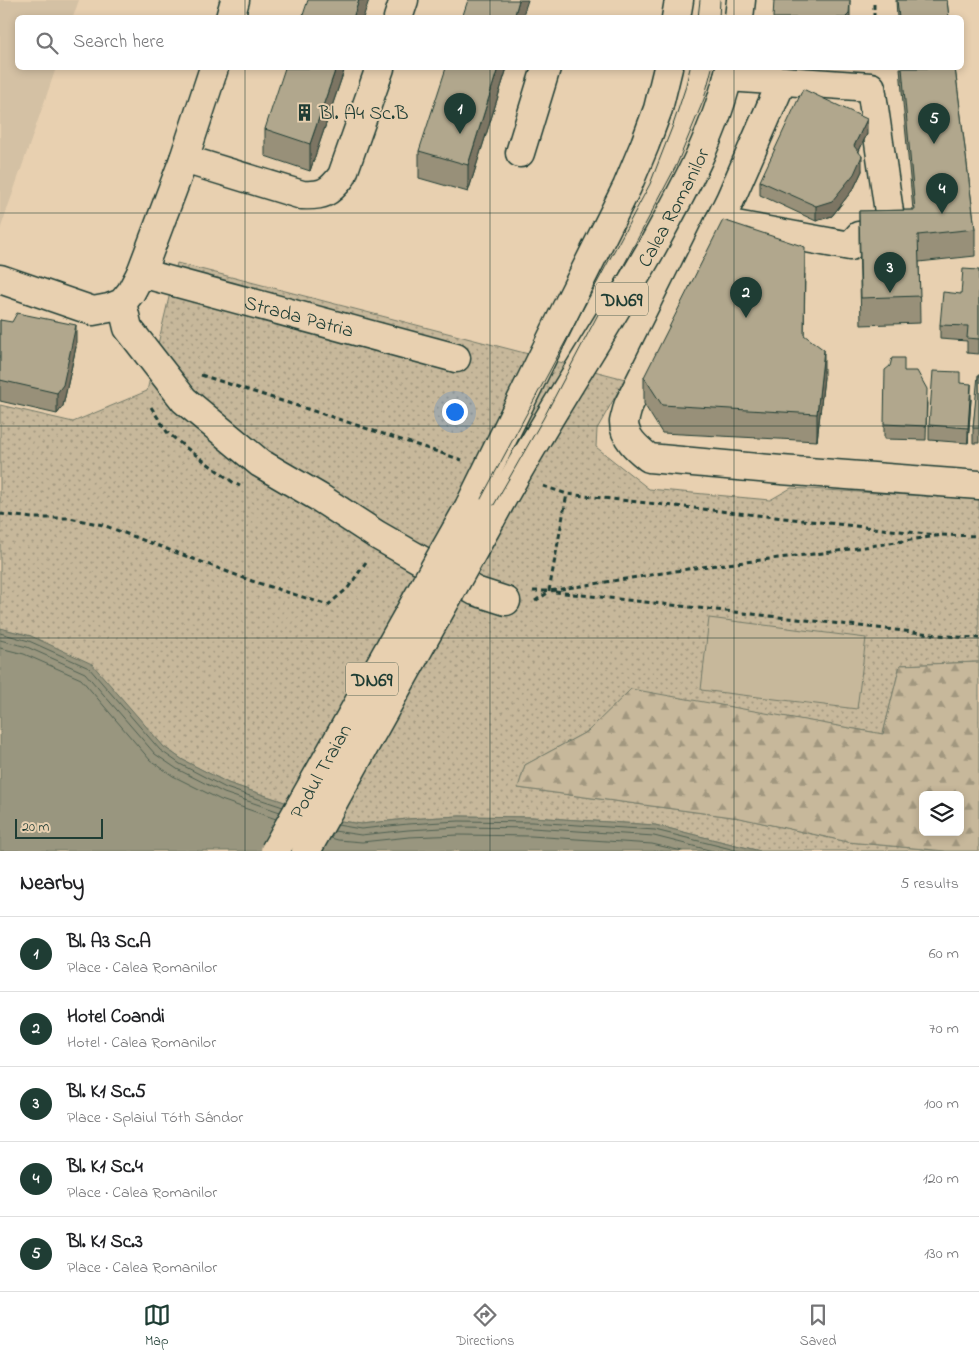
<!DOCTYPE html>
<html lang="en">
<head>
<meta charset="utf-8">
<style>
	:root { --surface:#fff; --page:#f6f6f6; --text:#202124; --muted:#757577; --line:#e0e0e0; --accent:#1f3d34 }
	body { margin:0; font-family:"Indie Flower",sans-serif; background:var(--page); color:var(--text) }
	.controls { position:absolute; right:15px; bottom:15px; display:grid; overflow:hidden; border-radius:8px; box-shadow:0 2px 8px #0003 }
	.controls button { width:45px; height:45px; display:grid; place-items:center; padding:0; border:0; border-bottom:1px solid var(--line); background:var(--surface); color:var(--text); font:25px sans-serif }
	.scale { position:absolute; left:15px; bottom:12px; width:88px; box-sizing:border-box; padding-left:5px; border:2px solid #1f3d34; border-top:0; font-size:14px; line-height:18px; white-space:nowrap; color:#1f3d34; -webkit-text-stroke:4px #e8d0b0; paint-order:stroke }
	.you { position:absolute; left:454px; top:411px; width:18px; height:18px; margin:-12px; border:4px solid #fff; border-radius:50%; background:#1a73e8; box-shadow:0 0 0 8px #1a73e833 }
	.badge { display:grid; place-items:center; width:32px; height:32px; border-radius:50%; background:var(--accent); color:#fff; font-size:16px; font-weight:700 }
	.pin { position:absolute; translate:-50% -41px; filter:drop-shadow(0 1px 2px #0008) }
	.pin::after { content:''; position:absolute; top:26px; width:18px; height:15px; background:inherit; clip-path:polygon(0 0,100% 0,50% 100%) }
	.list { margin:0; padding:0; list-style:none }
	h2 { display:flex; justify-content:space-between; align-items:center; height:65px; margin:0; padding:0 20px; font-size:21px }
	h2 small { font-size:16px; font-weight:400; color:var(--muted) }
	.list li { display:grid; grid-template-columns:32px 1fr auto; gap:15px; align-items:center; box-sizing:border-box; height:75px; padding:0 20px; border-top:1px solid var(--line) }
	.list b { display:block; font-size:19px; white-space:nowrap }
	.list p { margin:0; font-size:16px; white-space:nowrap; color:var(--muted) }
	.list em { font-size:16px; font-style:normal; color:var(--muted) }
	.icon { flex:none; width:28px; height:28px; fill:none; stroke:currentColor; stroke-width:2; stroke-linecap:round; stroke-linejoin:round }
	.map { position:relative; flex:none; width:979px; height:851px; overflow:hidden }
	.search { position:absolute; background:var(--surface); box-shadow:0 2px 8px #0003; left:15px; right:15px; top:15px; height:55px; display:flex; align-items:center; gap:12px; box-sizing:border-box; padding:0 18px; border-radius:8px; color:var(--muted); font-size:19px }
	.sheet { height:440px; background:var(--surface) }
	nav { display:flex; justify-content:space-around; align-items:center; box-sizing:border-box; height:70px; border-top:1px solid var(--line); background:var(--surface); font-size:14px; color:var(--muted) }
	nav a { display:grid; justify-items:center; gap:2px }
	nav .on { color:var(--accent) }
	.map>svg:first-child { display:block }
	.built { fill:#d4c1a4 }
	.green { fill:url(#green-dots); stroke:#737a68 }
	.forest { fill:url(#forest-firs); stroke:#737a68; fill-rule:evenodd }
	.pitch { fill:#c7b89b; stroke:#737a68 }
	.water { fill:#99967f; stroke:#687261 }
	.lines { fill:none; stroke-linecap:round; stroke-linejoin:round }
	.shore { stroke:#506152; stroke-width:1 }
	.minor-casing { stroke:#1f3d34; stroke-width:31 }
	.major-casing { stroke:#1f3d34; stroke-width:31 }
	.path { stroke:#1f3d34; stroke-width:3; stroke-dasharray:5 4; stroke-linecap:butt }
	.minor { stroke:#e8d0b0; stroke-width:28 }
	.major { stroke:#e8d0b0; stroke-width:28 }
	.tram { stroke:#1f3d34; stroke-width:1 }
	.major-bridge-casing { stroke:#1f3d34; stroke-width:31; stroke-linecap:butt }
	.major-bridge { stroke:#e8d0b0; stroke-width:28 }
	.wall { fill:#989079; stroke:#1f3d34 }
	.shaded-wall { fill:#7c7563; stroke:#1f3d34 }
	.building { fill:#b1a78d; stroke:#1f3d34 }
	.grid { fill:none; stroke:#1f3d34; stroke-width:1; stroke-opacity:0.55 }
	.labels { text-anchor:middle; stroke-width:4; stroke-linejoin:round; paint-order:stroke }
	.shield { fill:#e8d0b0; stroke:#5b6959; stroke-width:1 }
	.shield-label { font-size:19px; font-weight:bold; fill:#1f3d34 }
	.poi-label { font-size:20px; fill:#1f3d34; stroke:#e8d0b0; text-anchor:start }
	.street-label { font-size:20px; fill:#1f3d34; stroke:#e8d0b0 }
</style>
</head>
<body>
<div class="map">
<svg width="979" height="851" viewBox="0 0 979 851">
	<defs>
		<pattern id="green-dots" width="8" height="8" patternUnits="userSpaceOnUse" patternTransform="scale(1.25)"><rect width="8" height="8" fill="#c7b89b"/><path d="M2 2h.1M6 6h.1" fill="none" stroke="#a1977f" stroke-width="1.8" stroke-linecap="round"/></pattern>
		<pattern id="forest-firs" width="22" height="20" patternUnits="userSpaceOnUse" patternTransform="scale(1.25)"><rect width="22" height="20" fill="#c7b89b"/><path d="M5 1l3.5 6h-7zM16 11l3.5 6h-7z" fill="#a1977f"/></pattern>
	</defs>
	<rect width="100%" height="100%" fill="#e8d0b0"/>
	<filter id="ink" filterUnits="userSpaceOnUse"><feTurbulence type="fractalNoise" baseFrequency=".02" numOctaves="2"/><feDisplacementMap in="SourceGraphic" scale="10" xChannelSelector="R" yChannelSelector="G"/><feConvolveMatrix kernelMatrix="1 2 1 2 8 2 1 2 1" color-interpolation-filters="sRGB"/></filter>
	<g filter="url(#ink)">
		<path class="built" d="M 0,0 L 79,0 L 73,17 L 18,18 L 18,68 L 56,68 L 0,230 Z"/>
		<path class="green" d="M 177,263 L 625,379 L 597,429 L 596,447 L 649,489 L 770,500 L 791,488 L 979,499 L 979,662 L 900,665 L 883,734 L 631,690 L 588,731 L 525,765 L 518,788 L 740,818 L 848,842 L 945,851 L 760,851 L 655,825 L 532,817 L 459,816 L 407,819 L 361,824 L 341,821 L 228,783 L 183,760 L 164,747 L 138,718 L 31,636 L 0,628 L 0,405 L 73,422 L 147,391 Z"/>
		<path class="forest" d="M 979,662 L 979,851 L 945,851 L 848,842 L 740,818 L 518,788 L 525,765 L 588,731 L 631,689 L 883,734 L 900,665 ZM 923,795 L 960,795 L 960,832 L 923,832 Z"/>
		<path class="pitch" d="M 709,618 L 866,638 L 857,709 L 701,690 Z"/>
		<path class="water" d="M 0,628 L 31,636 L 92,664 L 164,747 L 183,760 L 228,783 L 341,821 L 361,824 L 407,819 L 459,816 L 532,817 L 655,825 L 760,851 L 0,851 Z"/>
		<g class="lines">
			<g class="shore">
				<path d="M 0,633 L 29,641 L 89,668 L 160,750 L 180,764 L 226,788 L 283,807"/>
				<path d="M 0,640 L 27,647 L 85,673 L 155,754 L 177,769 L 224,793 L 280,812"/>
				<path d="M 0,648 L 24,654 L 81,679 L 150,760 L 173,776 L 221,800 L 276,819"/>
				<path d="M 337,825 L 361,829 L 408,824 L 459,821 L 532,822 L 655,830 L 739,851"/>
				<path d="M 334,831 L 361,835 L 408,830 L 459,827 L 532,828 L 654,836 L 713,851"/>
				<path d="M 331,838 L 338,840 L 362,842 L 409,837 L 459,835 L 531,836 L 652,844 L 682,851"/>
			</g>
			<defs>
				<g id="minor">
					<path d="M 230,18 L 235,0"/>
					<path d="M 398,18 L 404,0"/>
					<path d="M 782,81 L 730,200 L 628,406 C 627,411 625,417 624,422 C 624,438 638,449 649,458 L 781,470 L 979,485"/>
					<path d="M 520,153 L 546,68"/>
					<path d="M 184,159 L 302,195 C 323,196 329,193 342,176 L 380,68"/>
					<path d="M 719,222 L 850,246 L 859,236 L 886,233 L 891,226 L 871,87 L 728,77"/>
					<path id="s1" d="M 141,273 L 456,358"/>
					<path d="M 0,279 L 93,311 L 109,308 L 122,303 L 131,292 L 141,273 L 184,159 L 214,68"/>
					<path d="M 122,303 L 128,328 L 184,400 L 260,463 L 320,498 L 377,535 L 475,591 L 506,601"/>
				</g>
				<g id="major">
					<path d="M 676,18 L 679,0"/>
					<path d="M 739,18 L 741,0"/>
					<path d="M 469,507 L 566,309 L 627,187 L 645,144 L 658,109 L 668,68"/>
					<path id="s2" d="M 491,519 C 540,428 598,342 650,251 C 682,193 716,133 730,68"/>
				</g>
			</defs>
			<use href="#minor" class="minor-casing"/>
			<use href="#major" class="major-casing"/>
			<g class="path">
				<path d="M 874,18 L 874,0"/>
				<path d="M 201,375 L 329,416 L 462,460"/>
				<path d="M 151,407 L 167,432 L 185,447 L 234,483 L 240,486"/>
				<path d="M 543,486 L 567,494 L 936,535"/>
				<path d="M 0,514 L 32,518 L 69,518 L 103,525 L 252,581 L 328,605 L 348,588 L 366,562"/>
				<path d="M 942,535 L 979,536"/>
				<path d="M 533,591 L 549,591 L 701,567 L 831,552 L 943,535"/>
				<path d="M 549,591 L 567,494"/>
				<path d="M 555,592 L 957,637 L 979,638"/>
				<path d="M 535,601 L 549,592"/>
			</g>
			<use href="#minor" class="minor"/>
			<use href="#major" class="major"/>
			<g class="tram">
				<path d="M 698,18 L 700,0"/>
				<path d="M 719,18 L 720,0"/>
				<path d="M 283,851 L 475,510 L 650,184 L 673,125 L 685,89 L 690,68"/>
				<path d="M 300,851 L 487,517 L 543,419 L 677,164 L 704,99 L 712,68"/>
			</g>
			<defs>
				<g id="major-bridge">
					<path id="s3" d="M 275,851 L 469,507"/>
					<path d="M 306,851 L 491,519"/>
				</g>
			</defs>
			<use href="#major-bridge" class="major-bridge-casing"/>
			<use href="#major-bridge" class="major-bridge"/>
		</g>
		<g class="wall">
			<path d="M 896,0 L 947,0 L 949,18 L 897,18 Z"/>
			<path d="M 345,68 L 310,171 L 265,156 L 265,129 Z"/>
			<path d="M 507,68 L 468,192 L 419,178 L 419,151 Z"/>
			<path d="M 900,68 L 955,68 L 975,229 L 975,256 L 919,262 L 920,323 L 861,325 L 859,238 L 859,211 L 913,210 L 903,103 Z"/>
			<path d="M 867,134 L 859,151 L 862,171 L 854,188 L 832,216 L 816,221 L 760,195 L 760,181 Z"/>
			<path d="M 979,270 L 979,354 L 967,353 L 967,341 L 940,339 L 940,325 L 961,294 Z"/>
			<path d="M 805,274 L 804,336 L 824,377 L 817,441 L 662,433 L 644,404 L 644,377 Z"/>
			<path d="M 0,320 L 76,347 L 63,406 L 57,414 L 0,401 Z"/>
			<path d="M 904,371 L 927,403 L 926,440 L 884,439 L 884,424 Z"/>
			<path d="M 979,375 L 979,443 L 973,443 L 973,428 Z"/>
			<path d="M 960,383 L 971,399 L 968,443 L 929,440 L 929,425 Z"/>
		</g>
		<g class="shaded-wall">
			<path d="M 359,0 L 369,0 L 363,18 L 353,18 Z"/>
			<path d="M 519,0 L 528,0 L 522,18 L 514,18 Z"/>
			<path d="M 850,0 L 850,18 L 845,18 Z"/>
			<path d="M 336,68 L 345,68 L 310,171 L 310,144 Z"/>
			<path d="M 498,68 L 507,68 L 468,192 L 468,165 Z"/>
			<path d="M 867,119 L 867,134 L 854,161 L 854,146 Z"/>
			<path d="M 862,156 L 862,171 L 854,188 L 832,216 L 816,221 L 816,206 Z"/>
			<path d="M 76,325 L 76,347 L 63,406 L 57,414 L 57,393 Z"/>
			<path d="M 824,350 L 824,377 L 817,441 L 817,414 Z"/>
			<path d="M 971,384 L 971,399 L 968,443 L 968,428 Z"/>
		</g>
		<g class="building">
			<path d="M 308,0 L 359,0 L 353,18 L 302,18 Z"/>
			<path d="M 468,0 L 519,0 L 514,18 L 462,18 Z"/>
			<path d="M 774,0 L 850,0 L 849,14 L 845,18 L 773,18 Z"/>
			<path d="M 897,0 L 947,0 L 949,18 L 899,18 Z"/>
			<path d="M 285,68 L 336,68 L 310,144 L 265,129 Z"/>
			<path d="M 446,68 L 498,68 L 468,165 L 419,151 Z"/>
			<path d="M 902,68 L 955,68 L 975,229 L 918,235 L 920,296 L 861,298 L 859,211 L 915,210 Z"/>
			<path d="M 803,89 L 867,119 L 854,146 L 862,156 L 854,174 L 832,201 L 816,206 L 760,181 Z"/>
			<path d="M 723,220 L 805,247 L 804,335 L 824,350 L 817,414 L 662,405 L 644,377 Z"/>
			<path d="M 963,269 L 979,270 L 979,339 L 967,338 L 968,326 L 940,325 L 943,292 L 961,294 Z"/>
			<path d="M 17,313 L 76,325 L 63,385 L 57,393 L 0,380 L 0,320 L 12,322 Z"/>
			<path d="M 892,358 L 904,358 L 904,371 L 917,371 L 927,389 L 926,426 L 884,424 L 885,370 L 890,366 Z"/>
			<path d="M 933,371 L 960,372 L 960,383 L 971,384 L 968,428 L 929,425 Z"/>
			<path d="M 978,375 L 979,375 L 979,428 L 973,428 Z"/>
		</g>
	</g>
	<path class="grid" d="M 245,0 L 245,18M 490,0 L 490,18M 734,0 L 734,18M 245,68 L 245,851M 490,68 L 490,851M 734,68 L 734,851M 0,213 L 979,213M 0,426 L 979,426M 0,638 L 979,638"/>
	<defs>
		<symbol id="building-bare" viewBox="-9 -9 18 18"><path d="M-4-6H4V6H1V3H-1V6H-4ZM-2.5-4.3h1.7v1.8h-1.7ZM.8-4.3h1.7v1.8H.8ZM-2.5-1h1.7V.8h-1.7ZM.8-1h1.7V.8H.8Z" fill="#1f3d34" stroke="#e8d0b0" stroke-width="2.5" paint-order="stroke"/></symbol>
	</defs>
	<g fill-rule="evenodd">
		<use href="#building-bare" x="292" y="100" width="25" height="25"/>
	</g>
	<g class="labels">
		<g class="shield">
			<rect x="596" y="282.5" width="52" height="33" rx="4"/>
			<rect x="346" y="662.5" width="52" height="33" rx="4"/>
		</g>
		<g class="shield-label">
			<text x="622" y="306">DN69</text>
			<text x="372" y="686">DN69</text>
		</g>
		<g class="poi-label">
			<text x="319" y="119">Bl. A4 Sc.B</text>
		</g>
		<g class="street-label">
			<text dy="7" stroke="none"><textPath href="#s2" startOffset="361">Calea Romanilor</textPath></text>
			<text dy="7" stroke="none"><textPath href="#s1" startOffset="164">Strada Patria</textPath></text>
			<text dy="7" stroke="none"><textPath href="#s3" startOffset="92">Podul Traian</textPath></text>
		</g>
	</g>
</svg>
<div class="controls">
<button><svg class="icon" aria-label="layers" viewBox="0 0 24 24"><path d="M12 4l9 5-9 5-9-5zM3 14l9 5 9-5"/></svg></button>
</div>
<div class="scale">20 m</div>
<div class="you"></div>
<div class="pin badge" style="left:460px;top:134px">1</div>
<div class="pin badge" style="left:746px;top:318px">2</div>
<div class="pin badge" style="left:890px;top:293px">3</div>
<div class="pin badge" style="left:942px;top:214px">4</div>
<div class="pin badge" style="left:934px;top:144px">5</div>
<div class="search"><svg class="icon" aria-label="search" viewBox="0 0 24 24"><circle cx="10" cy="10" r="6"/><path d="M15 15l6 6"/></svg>Search here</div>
</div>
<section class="sheet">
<h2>Nearby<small>5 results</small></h2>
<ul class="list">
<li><span class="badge">1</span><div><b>Bl. A3 Sc.A</b><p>Place · Calea Romanilor</p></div><em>60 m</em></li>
<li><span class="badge">2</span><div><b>Hotel Coandi</b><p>Hotel · Calea Romanilor</p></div><em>70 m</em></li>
<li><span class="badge">3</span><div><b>Bl. K1 Sc.5</b><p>Place · Splaiul Tóth Sándor</p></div><em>100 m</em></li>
<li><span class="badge">4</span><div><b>Bl. K1 Sc.4</b><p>Place · Calea Romanilor</p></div><em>120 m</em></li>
<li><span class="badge">5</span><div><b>Bl. K1 Sc.3</b><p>Place · Calea Romanilor</p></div><em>130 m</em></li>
</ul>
</section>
<nav>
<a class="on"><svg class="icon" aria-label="map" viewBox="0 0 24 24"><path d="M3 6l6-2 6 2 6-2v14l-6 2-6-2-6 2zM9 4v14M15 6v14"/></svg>Map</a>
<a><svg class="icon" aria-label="directions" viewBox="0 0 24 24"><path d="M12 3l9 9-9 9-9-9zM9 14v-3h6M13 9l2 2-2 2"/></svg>Directions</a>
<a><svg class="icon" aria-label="saved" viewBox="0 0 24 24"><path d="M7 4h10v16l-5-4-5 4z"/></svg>Saved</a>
</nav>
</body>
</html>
